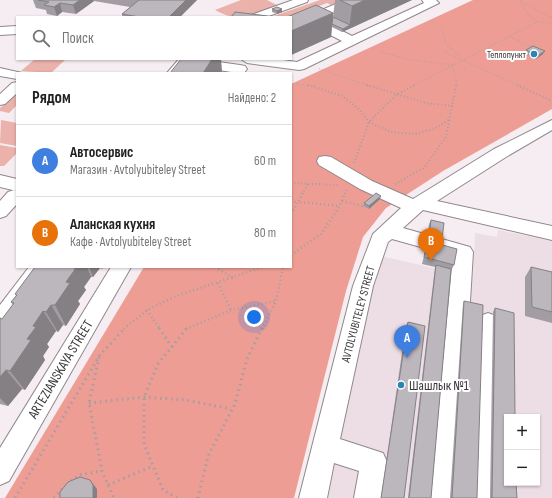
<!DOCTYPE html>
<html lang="ru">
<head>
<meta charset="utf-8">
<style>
	:root { --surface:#fff; --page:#f2f2f2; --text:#222; --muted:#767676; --line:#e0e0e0; --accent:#2c84b3 }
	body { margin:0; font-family:"Sofia Sans Condensed",sans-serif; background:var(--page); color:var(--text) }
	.controls { position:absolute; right:12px; bottom:12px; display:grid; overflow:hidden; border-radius:0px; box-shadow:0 1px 3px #0004 }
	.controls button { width:36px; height:36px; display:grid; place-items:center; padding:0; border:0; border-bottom:1px solid var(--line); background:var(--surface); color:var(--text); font:20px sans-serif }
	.you { position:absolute; left:254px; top:317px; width:14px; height:14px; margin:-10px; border:3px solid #fff; border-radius:50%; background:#1a73e8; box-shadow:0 0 0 6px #1a73e833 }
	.badge { display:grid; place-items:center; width:26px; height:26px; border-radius:50%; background:var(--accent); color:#fff; font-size:13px; font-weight:700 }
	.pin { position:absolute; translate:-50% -33px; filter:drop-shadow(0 1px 2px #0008) }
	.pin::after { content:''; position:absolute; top:21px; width:14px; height:12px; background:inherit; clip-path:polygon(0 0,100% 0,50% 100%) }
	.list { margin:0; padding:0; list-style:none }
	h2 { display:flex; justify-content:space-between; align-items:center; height:52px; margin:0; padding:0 16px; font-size:17px }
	h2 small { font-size:13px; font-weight:400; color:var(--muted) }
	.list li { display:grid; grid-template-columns:26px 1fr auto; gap:12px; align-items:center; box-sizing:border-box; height:72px; padding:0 16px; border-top:1px solid var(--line) }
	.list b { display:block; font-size:15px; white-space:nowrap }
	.list p { margin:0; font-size:13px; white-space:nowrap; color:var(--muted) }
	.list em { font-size:13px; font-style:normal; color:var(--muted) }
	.icon { flex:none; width:22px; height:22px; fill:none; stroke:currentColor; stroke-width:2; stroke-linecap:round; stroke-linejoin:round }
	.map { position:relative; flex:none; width:552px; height:498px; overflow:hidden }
	.search { position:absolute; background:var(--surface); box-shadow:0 1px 3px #0004; left:16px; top:16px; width:276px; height:44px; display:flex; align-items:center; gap:10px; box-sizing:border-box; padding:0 14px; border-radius:0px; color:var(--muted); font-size:15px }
	.panel { position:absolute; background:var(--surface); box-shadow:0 1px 3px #0004; left:16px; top:72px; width:276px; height:196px; border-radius:0px }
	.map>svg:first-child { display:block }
	.built { fill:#eddee6; fill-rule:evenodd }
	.green { fill:#ebb2ab }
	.forest { fill:#ee9d94 }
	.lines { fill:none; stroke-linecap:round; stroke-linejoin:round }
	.minor-casing { stroke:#90888c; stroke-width:2 }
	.path-far3 { stroke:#a49ea1; stroke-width:1.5; stroke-dasharray:0.5 2; stroke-linecap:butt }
	.path-far2 { stroke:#a49ea1; stroke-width:2; stroke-dasharray:1 2.5; stroke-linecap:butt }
	.path-far1 { stroke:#a49ea1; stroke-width:2.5; stroke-dasharray:1 3; stroke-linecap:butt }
	.path { stroke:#a49ea1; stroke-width:3; stroke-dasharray:1.5 4; stroke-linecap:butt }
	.minor { fill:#fff; fill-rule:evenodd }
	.wall { fill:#a29da3 }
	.shaded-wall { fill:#848084 }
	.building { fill:#bcb7bd; stroke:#848084 }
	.poi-dot { fill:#2c84b3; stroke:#fff; stroke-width:1.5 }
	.labels { text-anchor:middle; stroke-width:4; stroke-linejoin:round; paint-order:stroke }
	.far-poi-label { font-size:10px; fill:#3a3738; stroke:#fff; text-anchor:end }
	.street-label { font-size:12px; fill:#3a3738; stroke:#fff }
	.near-street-label { font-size:14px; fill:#3a3738; stroke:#fff }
	.near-poi-label { font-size:14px; fill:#3a3738; stroke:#fff; text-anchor:start }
</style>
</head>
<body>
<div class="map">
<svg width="552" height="498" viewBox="0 0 552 498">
	<rect width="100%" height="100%" fill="#f5edf1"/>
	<path class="built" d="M 498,230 L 552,241 L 552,498 L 328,498 L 374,271 L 381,256 L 473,277 L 475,233 L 497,237 ZM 507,417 L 537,417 L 537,483 L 507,483 Z"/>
	<g class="green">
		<path d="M 241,0 L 267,0 L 277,5 C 253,15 240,24 215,10 Z"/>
		<path d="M 320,0 L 343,0 L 331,5 L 327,3 L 291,17 L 271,17 Z"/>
		<path d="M 35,59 L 66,59 L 51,73 L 21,71 Z"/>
		<path d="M 17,93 L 17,105 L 9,113 L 0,111 L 0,108 Z"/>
		<path d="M 1,120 L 17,123 L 17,146 L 0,143 Z"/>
		<path d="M 0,145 L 17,148 L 17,153 L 4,166 L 0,166 Z"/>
	</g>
	<path class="forest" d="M 473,0 L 552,0 L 552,109 L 443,171 L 386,208 L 363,237 L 346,291 L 294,498 L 5,498 L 144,267 L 291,267 L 291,84 Z"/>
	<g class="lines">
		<defs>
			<g id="minor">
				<path d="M 293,0 L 308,0 L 307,2 L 266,17 L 249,17 L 251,15 Z"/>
				<path d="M 345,0 L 359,0 L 358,2 L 319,19 L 352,36 L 424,3 L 422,0 L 436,0 L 439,3 L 304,69 L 299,70 L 247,63 L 241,59 L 276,59 L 297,62 L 342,41 L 309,24 L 291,31 L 291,23 Z"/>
				<path d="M 17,26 L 17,34 L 0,35 L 0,27 Z"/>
				<path d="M 179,59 L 197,59 L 240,65 L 245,66 L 247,69 L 244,73 L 230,73 L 231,72 L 187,65 L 181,73 L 167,73 Z"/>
				<path d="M 0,68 L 22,73 L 17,73 L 17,79 L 0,76 Z"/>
				<path d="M 17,82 L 17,93 L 5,104 L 0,105 L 0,94 L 12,83 Z"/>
				<path d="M 552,120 L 552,130 L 506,157 L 437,201 L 552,226 L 552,240 L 423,210 L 403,228 L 470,247 L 473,252 L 458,498 L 430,498 L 453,256 L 392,239 L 388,242 L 373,286 L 340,439 L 383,453 L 387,462 L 382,498 L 354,498 L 359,471 L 334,463 L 327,498 L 299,498 L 353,286 L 373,234 L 401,208 L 360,189 L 319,165 L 317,161 L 319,157 L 325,156 L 331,157 L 372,181 L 413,199 L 494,149 Z"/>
				<path d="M 0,175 L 17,179 L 17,191 L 0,187 Z"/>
				<path d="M 14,190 L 17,191 L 17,204 L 6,216 L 0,218 L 0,201 L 8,192 Z"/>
				<path d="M 29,267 L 50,267 L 8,327 L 0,330 L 0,305 Z"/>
				<path d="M 111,267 L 131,267 L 9,481 L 0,485 L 0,448 Z"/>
				<path d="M 488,313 L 496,316 L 499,322 L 497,498 L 469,498 L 477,322 L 480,316 Z"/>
			</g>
		</defs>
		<use href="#minor" class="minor-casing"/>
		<g class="path-far3">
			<path d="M 520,1 L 552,18"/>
			<path d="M 521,2 L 527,13 L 537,22"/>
			<path d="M 441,26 L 446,43 L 460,58"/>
			<path d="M 510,37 L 534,48"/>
			<path d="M 380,52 L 407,59 L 453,65 L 457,86"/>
			<path d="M 444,52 L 520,86"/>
			<path d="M 319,69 L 370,86"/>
			<path d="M 296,84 L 315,86"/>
			<path d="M 413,86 L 537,22 L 552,23"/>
		</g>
		<g class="path-far2">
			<path d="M 308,85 L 342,96 L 358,108 L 369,122 L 391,132 L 415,134 L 434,129 L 450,119"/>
			<path d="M 367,85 L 426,103 L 453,106"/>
			<path d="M 517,85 L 552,101"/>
			<path d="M 354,163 L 369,122 L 396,95 L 415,85"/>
			<path d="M 291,183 L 338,185"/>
			<path d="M 395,184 L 424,168 L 446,137 L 456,85"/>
			<path d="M 302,194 L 308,184"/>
			<path d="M 345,194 L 347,189"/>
		</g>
		<g class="path-far1">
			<path d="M 342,201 L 362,206 L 366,203"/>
			<path d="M 291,202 L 298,202 L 303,193"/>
			<path d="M 291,214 L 298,202 L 340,206"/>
			<path d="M 291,255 L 321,234 L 340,206 L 345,193"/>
			<path d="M 215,267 L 233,278"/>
			<path d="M 218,283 L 231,310"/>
			<path d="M 147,310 L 160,329"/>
			<path d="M 124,329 L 147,310 L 176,296 L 263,267"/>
			<path d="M 186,329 L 231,310 L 276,301"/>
			<path d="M 262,329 L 276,301 L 283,267"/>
		</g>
		<g class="path">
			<path d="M 159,328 L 172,347"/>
			<path d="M 99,357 L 89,403 L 102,471 L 114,498"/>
			<path d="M 89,403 L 144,397 L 186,400 L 231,409"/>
			<path d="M 71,481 L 79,475 L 102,471"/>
			<path d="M 108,485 L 153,466"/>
			<path d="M 15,498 L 100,355 L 125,328"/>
			<path d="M 54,498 L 64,487"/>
			<path d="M 177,498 L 163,490 L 144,444 L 144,397 L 158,364 L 187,328"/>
			<path d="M 198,498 L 208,456 L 235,404 L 247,359 L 262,328"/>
		</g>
		<use href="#minor" class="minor"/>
	</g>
	<g class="wall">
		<path d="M 33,0 L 197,0 L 180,17 L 122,17 L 122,14 L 130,7 L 94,1 L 76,14 L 62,12 L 57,16 L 47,14 L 46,10 L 36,8 Z"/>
		<path d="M 335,0 L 412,0 L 342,32 L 332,27 L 331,37 L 291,55 L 291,17 L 333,13 L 333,17 Z"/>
		<path d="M 272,9 L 282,9 L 282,12 L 277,14 L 272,12 Z"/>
		<path d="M 526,50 L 543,54 L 536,59 L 524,54 Z"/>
		<path d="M 380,199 L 369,209 L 363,206 L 364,203 Z"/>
		<path d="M 431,220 L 442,239 L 441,243 L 427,240 L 429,224 Z"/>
		<path d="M 428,241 L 454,265 L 451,271 L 431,498 L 408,498 L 435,267 L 422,264 L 426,248 Z"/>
		<path d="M 38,267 L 104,267 L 102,269 L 100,268 L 93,277 L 91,277 L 84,287 L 86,290 L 78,301 L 80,304 L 66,326 L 63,325 L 58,332 L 56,331 L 47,344 L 49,347 L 43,356 L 45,360 L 25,390 L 22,389 L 8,406 L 0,404 L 0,318 L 2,319 L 13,305 L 11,302 L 16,296 L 15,294 Z"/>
		<path d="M 531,267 L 552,272 L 552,323 L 525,316 L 525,277 Z"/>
		<path d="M 464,301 L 477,498 L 450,498 L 463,304 Z"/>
		<path d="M 495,308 L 517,498 L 490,498 L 493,312 Z"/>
		<path d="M 408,322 L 404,498 L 381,498 L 406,325 Z"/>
	</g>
	<g class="shaded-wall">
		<path d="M 80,0 L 93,0 L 94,1 L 76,14 L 73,5 Z"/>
		<path d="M 186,0 L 197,0 L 180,17 L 169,17 Z"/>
		<path d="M 365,0 L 412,0 L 349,29 L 352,6 Z"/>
		<path d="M 60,3 L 62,12 L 57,16 L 54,7 Z"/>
		<path d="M 282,9 L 282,12 L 277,14 L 277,11 Z"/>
		<path d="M 333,13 L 331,37 L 291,55 L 291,31 Z"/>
		<path d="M 350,25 L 349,29 L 342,32 L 343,29 Z"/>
		<path d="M 545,51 L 543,54 L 536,59 L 537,56 Z"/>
		<path d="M 212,59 L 221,59 L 222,71 L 221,73 L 203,73 Z"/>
		<path d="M 381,196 L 380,199 L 369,209 L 369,206 Z"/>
		<path d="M 73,267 L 87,267 L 91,277 L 84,287 L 86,290 L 78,301 L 80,304 L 66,326 L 55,305 Z"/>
		<path d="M 89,267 L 99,267 L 100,268 L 93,277 Z"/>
		<path d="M 51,305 L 63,325 L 58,332 L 46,312 Z"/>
		<path d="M 43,311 L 56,331 L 47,344 L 49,347 L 43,356 L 45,360 L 25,390 L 10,371 L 27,339 L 33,326 Z"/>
		<path d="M 6,370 L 22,389 L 8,406 L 0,398 L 0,377 Z"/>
		<path d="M 90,480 L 97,489 L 97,498 L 93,498 Z"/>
	</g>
	<g class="building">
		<path d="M 38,0 L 80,0 L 73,5 L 60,3 L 54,7 L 44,5 L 49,2 Z"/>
		<path d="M 139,0 L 186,0 L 169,17 L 139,17 L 122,14 Z"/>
		<path d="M 340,0 L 365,0 L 352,6 Z"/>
		<path d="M 316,5 L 333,13 L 291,31 L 291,17 L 287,17 Z"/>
		<path d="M 277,7 L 282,9 L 277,11 L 272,9 Z"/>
		<path d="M 235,12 L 276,17 L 231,17 Z"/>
		<path d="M 333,17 L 350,25 L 343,29 L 332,24 Z"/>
		<path d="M 533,46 L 545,51 L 537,56 L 526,50 Z"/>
		<path d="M 181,59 L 212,59 L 203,73 L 170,73 Z"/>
		<path d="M 376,193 L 381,196 L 369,206 L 364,203 Z"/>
		<path d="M 431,220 L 444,223 L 442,239 L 429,237 Z"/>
		<path d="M 428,241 L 457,249 L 454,265 L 424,257 Z"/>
		<path d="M 436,265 L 451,269 L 431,498 L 409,498 Z"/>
		<path d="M 35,267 L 73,267 L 73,268 L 76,268 L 66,282 L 70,283 L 55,305 L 51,305 L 46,312 L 43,311 L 33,326 L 36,327 L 27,339 L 31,340 L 10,371 L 6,370 L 0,377 L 0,318 L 2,319 L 14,303 L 11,302 L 17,295 L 15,294 Z"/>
		<path d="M 531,267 L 552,272 L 552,312 L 532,307 Z"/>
		<path d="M 464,301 L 483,305 L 477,498 L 452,498 Z"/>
		<path d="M 495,308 L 514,313 L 515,417 L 507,417 L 507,483 L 516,483 L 517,498 L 492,498 Z"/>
		<path d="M 408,322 L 425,326 L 404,498 L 381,498 Z"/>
		<path d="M 80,477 L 90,480 L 93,485 L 93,498 L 60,498 L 60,492 L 68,482 Z"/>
	</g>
	<g class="poi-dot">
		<circle cx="534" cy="54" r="4"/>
		<circle cx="401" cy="385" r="4"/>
	</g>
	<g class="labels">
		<g class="far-poi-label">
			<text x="526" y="58">Теплопункт</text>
		</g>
		<g class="street-label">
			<text transform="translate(358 314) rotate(-75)" y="4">AVTOLYUBITELEY STREET</text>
		</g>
		<g class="near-street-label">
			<text transform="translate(60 369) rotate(-59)" y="5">ARTEZIANSKAYA STREET</text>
		</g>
		<g class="near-poi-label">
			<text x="409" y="390">Шашлык №1</text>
		</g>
	</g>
</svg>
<div class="controls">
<button>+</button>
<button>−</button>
</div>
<div class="you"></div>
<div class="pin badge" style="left:407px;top:358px;background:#3f7fe0">A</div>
<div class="pin badge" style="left:431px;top:261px;background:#e8710a">B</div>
<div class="search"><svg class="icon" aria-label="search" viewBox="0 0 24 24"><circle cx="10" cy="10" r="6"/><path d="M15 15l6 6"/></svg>Поиск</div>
<section class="panel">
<h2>Рядом<small>Найдено: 2</small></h2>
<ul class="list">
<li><span class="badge" style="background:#3f7fe0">A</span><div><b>Автосервис</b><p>Магазин · Avtolyubiteley Street</p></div><em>60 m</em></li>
<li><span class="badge" style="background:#e8710a">B</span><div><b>Аланская кухня</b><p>Кафе · Avtolyubiteley Street</p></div><em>80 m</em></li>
</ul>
</section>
</div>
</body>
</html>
